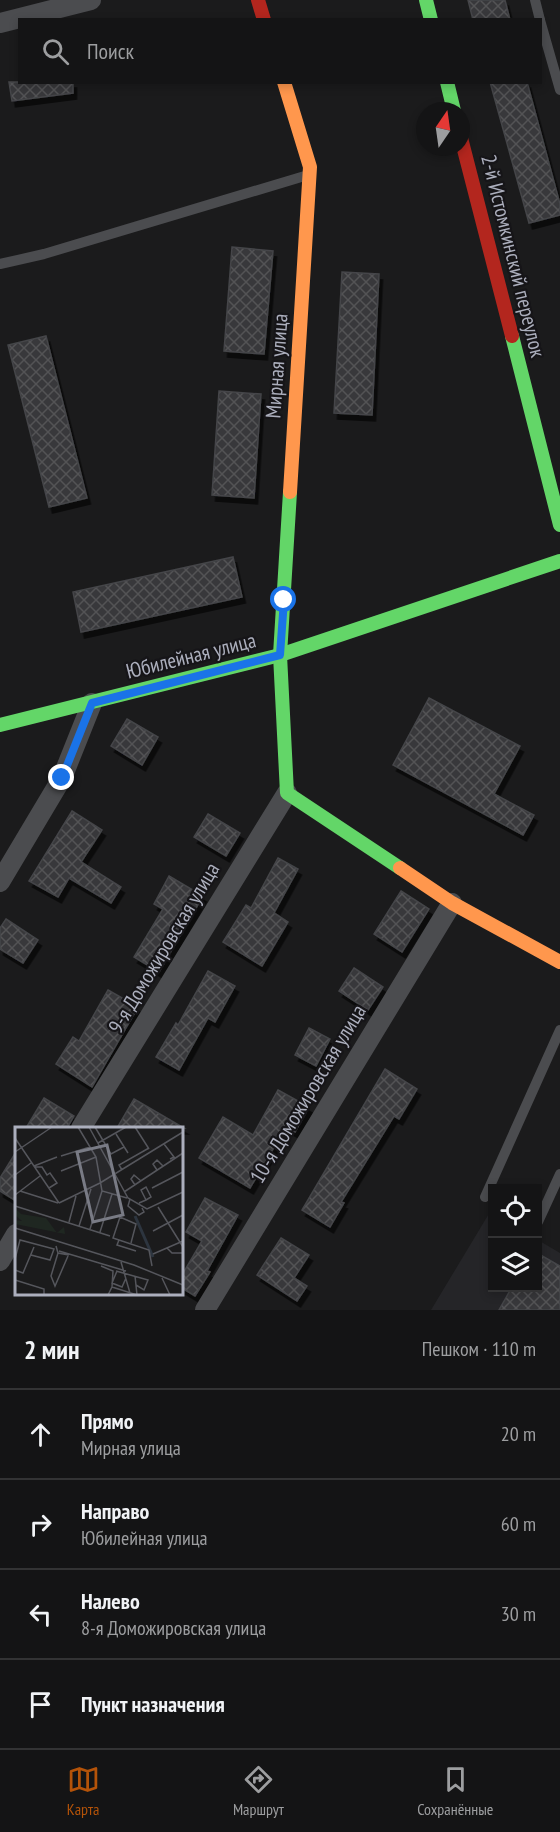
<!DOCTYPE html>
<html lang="ru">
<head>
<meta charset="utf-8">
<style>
	:root { --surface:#141415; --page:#212122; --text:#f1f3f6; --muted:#9d9ea0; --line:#333334; --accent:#b45309 }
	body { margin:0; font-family:"PT Sans Narrow",sans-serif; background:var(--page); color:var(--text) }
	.controls { position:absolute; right:18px; bottom:18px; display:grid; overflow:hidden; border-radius:0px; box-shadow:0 3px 9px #0003 }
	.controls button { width:54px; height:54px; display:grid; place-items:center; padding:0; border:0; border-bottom:2px solid var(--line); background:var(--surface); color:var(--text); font:30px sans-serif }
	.compass { position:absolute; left:416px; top:102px; width:54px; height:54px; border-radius:50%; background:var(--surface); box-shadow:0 3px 9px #0003; rotate:13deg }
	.stop { position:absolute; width:18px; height:18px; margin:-14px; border:4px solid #1a73e8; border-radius:50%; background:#fff }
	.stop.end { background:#1a73e8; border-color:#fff; box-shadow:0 2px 6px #0008 }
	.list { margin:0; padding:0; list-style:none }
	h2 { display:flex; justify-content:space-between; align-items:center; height:78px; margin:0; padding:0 24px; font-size:26px }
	h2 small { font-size:20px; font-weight:400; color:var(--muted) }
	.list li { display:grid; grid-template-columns:39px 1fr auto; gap:18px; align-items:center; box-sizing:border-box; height:90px; padding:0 24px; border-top:2px solid var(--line) }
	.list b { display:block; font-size:22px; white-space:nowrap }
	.list p { margin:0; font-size:20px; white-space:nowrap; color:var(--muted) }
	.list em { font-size:20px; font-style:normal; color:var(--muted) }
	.icon { flex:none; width:33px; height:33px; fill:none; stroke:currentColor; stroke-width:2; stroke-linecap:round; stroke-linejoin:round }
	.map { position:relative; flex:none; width:560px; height:1310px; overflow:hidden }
	.search { position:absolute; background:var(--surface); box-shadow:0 3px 9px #0003; left:18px; right:18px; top:18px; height:66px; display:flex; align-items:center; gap:15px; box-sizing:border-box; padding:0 21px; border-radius:0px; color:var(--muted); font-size:22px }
	.sheet { height:438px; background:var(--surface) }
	nav { display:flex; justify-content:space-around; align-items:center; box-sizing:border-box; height:84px; border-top:2px solid var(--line); background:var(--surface); font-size:16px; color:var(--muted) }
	nav a { display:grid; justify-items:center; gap:3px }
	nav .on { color:var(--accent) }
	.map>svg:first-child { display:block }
	.built { fill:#252528 }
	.building { fill:url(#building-cross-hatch); stroke:#444548; stroke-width:1.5; filter:url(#shadow) }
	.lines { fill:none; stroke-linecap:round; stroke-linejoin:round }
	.lane { stroke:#4b4c4f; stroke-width:10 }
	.street { stroke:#4b4c4f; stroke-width:20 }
	.fast { stroke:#63d668; stroke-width:14 }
	.slow { stroke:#ff974d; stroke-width:14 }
	.jam { stroke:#b3261e; stroke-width:14 }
	.route { stroke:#1a73e8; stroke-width:8 }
	.labels { text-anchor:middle; stroke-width:4.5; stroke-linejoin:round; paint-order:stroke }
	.street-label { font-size:21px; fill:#acafbd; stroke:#161518 }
	.inset-river { fill:none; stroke:#2d353f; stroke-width:3 }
	.inset-road { fill:none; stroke:#55565c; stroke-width:1.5 }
	.view { fill:#797b85; fill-opacity:0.15; stroke:#797b85; stroke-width:3 }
	.inset-edge { fill:none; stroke:#acafbd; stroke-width:3 }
</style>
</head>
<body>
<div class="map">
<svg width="560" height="1310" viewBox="0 0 560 1310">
	<defs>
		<pattern id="building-cross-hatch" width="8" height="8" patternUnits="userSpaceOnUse" patternTransform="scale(1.5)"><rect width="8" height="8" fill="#38383a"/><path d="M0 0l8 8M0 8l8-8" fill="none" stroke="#525255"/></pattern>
		<filter id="shadow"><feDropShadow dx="3.5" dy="6" stdDeviation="0" flood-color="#0009"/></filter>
	</defs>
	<rect width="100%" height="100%" fill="#1b1b1c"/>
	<path class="built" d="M 490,1212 L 492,1213 L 492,1288 L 538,1288 L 538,1240 L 560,1253 L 560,1310 L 431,1310 Z"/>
	<g class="building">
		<path d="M 468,0 L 505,0 L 510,20 L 473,20 Z"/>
		<path d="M 9,82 L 73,82 L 73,93 L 12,101 Z"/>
		<path d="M 490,82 L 527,82 L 560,204 L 560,215 L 529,223 Z"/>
		<path d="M 232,247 L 273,251 L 264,354 L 224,351 Z"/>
		<path d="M 342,272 L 379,274 L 372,415 L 334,413 Z"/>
		<path d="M 46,336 L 87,498 L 49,507 L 8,345 Z"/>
		<path d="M 219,391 L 261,394 L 254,498 L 212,495 Z"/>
		<path d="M 233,557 L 242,597 L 81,632 L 73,592 Z"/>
		<path d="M 429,698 L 520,746 L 494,794 L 534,815 L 523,835 L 393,765 Z"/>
		<path d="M 127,719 L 158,737 L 142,765 L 111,746 Z"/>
		<path d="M 72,811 L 102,830 L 81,862 L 121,887 L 111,903 L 69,878 L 58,897 L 29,881 Z"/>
		<path d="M 208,814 L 240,833 L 226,856 L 194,837 Z"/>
		<path d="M 278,858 L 298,869 L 274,913 L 288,922 L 262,966 L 223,942 L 246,905 L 251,908 Z"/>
		<path d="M 169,876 L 203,896 L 159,972 L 134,957 L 163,909 L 154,904 Z"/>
		<path d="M 401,891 L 429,909 L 402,952 L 374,934 Z"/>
		<path d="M 6,919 L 38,940 L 23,963 L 0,949 L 0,928 Z"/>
		<path d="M 354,968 L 383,987 L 368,1010 L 339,991 Z"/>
		<path d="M 208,971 L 235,986 L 215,1022 L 208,1018 L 179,1070 L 156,1057 L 176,1023 L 178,1025 Z"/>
		<path d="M 108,990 L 138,1007 L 92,1087 L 56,1064 L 73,1037 L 79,1041 Z"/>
		<path d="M 309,1028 L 330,1039 L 316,1066 L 295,1055 Z"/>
		<path d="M 385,1069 L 417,1089 L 399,1119 L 394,1116 L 341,1202 L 344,1203 L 330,1227 L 302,1210 Z"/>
		<path d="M 278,1090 L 309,1107 L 295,1132 L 286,1127 L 250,1188 L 199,1158 L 223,1117 L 253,1135 Z"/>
		<path d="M 44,1098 L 74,1116 L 67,1128 L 26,1128 Z"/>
		<path d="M 134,1099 L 184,1128 L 117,1128 Z"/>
		<path d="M 16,1152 L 16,1201 L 0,1191 L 0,1178 Z"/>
		<path d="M 205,1198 L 238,1215 L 207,1271 L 210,1272 L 195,1296 L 182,1288 L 182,1275 L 202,1241 L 186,1232 Z"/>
		<path d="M 281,1238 L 309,1255 L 294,1278 L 307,1286 L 297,1301 L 257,1275 Z"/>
		<path d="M 537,1253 L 560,1266 L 560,1310 L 499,1310 L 512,1287 L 537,1287 Z"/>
	</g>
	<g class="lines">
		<g class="lane">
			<path d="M 535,0 L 540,20"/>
			<path d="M 540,20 L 560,90"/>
			<path d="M 0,264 L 44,254 L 308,175"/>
			<path d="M 485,1197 L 560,1030"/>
			<path d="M 538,1222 L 560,1174"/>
		</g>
		<g class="street">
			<path d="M 0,23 L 91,0"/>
			<path d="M 0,882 L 62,778 L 92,703"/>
			<path d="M 81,1128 L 287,793"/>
			<path d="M 0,1261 L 16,1234"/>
			<path d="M 205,1310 L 452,903"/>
		</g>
		<g class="fast">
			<path d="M 426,0 L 431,20"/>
			<path d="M 447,82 L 454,111"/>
			<path d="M 512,336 L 560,525"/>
			<path d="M 290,492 L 280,655 L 287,793 L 400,868"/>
			<path d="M 0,725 L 280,655 L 560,561"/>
		</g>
		<g class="slow">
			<path d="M 284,82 L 310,167 L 290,492"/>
			<path d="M 400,868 L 452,903 L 560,962"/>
		</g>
		<g class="jam">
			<path d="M 258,0 L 264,20"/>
			<path d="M 461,138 L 512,336"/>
		</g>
	</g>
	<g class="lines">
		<path class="route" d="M 62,778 L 92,703 L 280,655 L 284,600"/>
	</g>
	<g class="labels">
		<g class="street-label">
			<text transform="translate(513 256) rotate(76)" y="7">2-й Истомкинский переулок</text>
			<text transform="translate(277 366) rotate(-86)" y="7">Мирная улица</text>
			<text transform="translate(191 656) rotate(-14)" y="7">Юбилейная улица</text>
			<text transform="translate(164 948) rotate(-59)" y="7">9-я Доможировская улица</text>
			<text transform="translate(308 1094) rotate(-59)" y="7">10-я Доможировская улица</text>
		</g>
	</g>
	<g transform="translate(15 1127)">
		<rect width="168" height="168" fill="#1b1b1c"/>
		<path d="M 0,81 L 6,87 L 31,91 L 42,106 L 49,100 L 50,107 L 0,97 L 0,93 L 7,94 L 0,88 Z" fill="#1f2721"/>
		<path class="inset-river" d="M 120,89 L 138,130"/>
		<path class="inset-road" d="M 63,0 L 81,30 L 87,64 L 112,71M 74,0 L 113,71 L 132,82 L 168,65M 80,0 L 96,27 L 109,20M 120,0 L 134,22M 101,7 L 113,26M 0,11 L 44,76M 83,16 L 111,0M 149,17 L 159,30 L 155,32M 0,25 L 37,0M 46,29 L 75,20M 19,39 L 42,30M 20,40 L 27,40 L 32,48 L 35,46 L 42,56 L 34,61M 107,43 L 104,38 L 134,21M 142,43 L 138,37 L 142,33 L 148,39M 46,44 L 81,30M 0,48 L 16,36M 120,58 L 116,52 L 119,48 L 126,54M 137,61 L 168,45M 5,64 L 43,76M 109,65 L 168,26M 0,68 L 25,49M 115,72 L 113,79 L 124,88 L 129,85 L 127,81M 44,76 L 85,56 L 168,5M 124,76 L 131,73 L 136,70 L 131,60 L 126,63 L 131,73M 0,79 L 95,109M 143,80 L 168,120M 54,95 L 61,69M 64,99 L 76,62M 0,101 L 119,138 L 168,158M 75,102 L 87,64M 138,104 L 168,88M 85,105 L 97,67M 104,113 L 102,118 L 121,124M 116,116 L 121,97 L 105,90 L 98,111 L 134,123 L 137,139M 41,119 L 43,126 L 54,128M 152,121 L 157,126 L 168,126M 44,124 L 111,144M 43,126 L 36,149 L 40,159 L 53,129M 138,127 L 168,114M 0,132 L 5,113 L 39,122 L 35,133 L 16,128M 106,135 L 115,166M 86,139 L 98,144 L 97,160M 0,143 L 8,146 L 19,120M 101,144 L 133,153 L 129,163 L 121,158M 102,144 L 97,156 L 107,160 L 111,151M 147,151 L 155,168M 0,153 L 29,162 L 29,168M 93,168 L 97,160 L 122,168 L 120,149"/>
		<path class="view" d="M 92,18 L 108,88 L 78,95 L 62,25 Z"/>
		<rect width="168" height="168" class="inset-edge"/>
	</g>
</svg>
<div class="controls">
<button><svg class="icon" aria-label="locate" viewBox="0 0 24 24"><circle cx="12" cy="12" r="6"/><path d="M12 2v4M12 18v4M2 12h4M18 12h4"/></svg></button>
<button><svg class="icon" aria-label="layers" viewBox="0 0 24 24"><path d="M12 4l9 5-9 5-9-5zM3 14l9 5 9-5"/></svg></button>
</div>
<svg class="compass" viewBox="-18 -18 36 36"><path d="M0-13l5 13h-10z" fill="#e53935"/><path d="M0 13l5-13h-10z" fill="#9d9ea0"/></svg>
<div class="stop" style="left:284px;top:600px"></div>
<div class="stop end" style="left:62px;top:778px"></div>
<div class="search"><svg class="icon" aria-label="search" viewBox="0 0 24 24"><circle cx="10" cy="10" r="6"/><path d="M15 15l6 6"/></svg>Поиск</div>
</div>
<section class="sheet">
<h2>2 мин<small>Пешком · 110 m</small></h2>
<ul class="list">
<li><svg class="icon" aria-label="ahead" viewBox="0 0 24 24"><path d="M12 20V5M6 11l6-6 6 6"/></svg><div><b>Прямо</b><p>Мирная улица</p></div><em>20 m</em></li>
<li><svg class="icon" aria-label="right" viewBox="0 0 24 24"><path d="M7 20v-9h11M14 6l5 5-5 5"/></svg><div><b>Направо</b><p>Юбилейная улица</p></div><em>60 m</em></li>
<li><svg class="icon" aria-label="left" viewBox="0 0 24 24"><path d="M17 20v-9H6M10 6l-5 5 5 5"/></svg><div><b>Налево</b><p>8-я Доможировская улица</p></div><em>30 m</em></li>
<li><svg class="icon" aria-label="arrive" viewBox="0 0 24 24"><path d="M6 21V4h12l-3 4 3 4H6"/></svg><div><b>Пункт назначения</b></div></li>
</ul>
</section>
<nav>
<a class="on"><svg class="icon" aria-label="map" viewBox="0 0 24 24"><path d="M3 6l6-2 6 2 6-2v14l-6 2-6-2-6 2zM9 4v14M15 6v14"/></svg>Карта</a>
<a><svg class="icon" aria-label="directions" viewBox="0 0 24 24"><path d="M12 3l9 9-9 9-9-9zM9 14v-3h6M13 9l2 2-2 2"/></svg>Маршрут</a>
<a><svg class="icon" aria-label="saved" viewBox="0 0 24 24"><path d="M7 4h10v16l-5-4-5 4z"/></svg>Сохранённые</a>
</nav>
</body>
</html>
